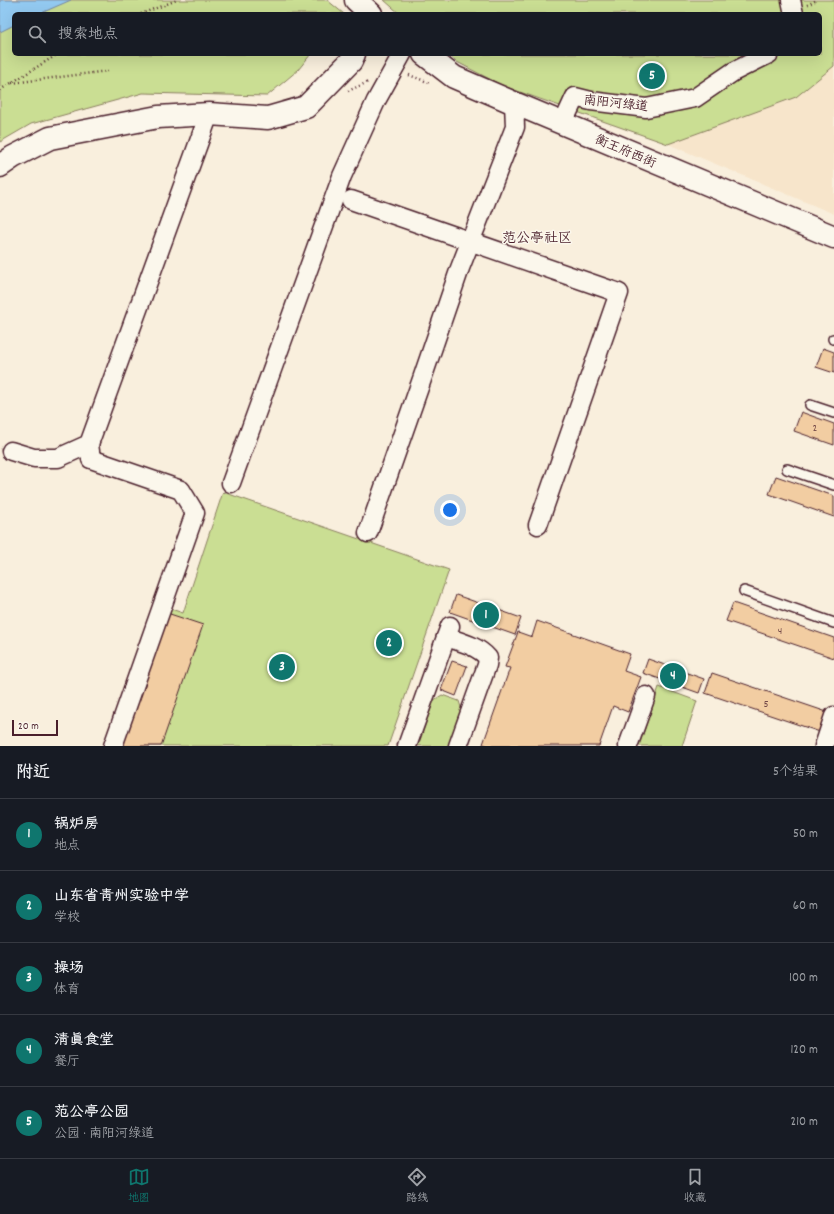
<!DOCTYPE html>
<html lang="zh">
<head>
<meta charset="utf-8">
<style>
	:root { --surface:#171b24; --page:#20242c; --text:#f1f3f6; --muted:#9ea1a6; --line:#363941; --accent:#0f766e }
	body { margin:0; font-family:Dekko,"LXGW WenKai TC",sans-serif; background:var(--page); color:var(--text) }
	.scale { position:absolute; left:12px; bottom:10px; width:46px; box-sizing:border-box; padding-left:4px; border:2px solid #4a1f2b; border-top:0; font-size:11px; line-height:14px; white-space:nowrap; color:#4a1f2b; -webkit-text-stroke:3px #fbf7ec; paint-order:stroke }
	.you { position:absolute; left:450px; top:510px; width:14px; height:14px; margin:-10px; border:3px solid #fff; border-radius:50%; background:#1a73e8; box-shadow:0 0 0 6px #1a73e833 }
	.badge { display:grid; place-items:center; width:26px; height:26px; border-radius:50%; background:var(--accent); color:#fff; font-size:13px; font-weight:700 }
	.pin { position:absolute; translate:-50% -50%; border:2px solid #fff; box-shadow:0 1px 4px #0006 }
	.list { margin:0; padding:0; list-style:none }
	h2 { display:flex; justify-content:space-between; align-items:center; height:52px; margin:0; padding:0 16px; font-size:17px }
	h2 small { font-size:13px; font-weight:400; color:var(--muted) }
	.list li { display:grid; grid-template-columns:26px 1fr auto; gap:12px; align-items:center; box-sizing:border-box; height:72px; padding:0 16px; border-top:1px solid var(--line) }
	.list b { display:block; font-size:15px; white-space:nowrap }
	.list p { margin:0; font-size:13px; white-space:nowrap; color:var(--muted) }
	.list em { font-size:13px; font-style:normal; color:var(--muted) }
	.icon { flex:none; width:22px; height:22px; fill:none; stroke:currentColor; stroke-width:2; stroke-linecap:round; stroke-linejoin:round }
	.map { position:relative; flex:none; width:834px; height:746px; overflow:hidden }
	.search { position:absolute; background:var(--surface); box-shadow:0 4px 16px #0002; left:12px; right:12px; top:12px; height:44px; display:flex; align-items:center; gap:10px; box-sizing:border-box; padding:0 14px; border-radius:6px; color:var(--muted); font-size:15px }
	.sheet { height:412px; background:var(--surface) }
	nav { display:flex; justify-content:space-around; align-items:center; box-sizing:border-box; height:56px; border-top:1px solid var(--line); background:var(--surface); font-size:11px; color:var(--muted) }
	nav a { display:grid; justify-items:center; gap:2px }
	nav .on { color:var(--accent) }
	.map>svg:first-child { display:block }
	.built { fill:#f7e5cb }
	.green { fill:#cade93; stroke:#8a7e5f }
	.water { fill:#93caf1; stroke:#7686a2 }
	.building { fill:#f2cda2; stroke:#4a1f2b }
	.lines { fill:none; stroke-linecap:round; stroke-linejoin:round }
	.lane-casing { stroke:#4a1f2b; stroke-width:12 }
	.street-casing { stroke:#4a1f2b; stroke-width:21 }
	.secondary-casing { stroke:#4a1f2b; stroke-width:25 }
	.path { stroke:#4a1f2b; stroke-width:2.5; stroke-dasharray:1 3; stroke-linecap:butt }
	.lane { stroke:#fbf7ec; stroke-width:9 }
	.street { stroke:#fbf7ec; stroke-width:18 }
	.secondary { stroke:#fbf7ec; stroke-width:22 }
	.labels { text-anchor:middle; stroke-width:3; stroke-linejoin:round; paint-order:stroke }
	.number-label { font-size:11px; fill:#744a49 }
	.street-label { font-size:13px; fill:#4a1f2b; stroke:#fbf7ec }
	.neighbourhood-label { font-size:14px; fill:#4a1f2b; stroke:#fbf7ec }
</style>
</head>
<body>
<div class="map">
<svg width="834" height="746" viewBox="0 0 834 746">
	<rect width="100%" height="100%" fill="#f9efdd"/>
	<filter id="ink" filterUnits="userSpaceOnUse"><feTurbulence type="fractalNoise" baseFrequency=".025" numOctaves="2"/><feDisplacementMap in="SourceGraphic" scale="8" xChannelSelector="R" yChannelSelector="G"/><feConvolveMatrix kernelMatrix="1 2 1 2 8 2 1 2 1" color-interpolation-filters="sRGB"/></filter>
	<g filter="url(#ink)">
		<path class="built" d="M 834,66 L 834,214 L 668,144 L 796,97 Z"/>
		<g class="green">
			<path d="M 0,0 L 327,0 L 344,14 L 14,14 L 14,54 L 311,54 L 298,70 L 267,96 L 143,93 L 31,124 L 0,142 Z"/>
			<path d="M 384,0 L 834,0 L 834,66 L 796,97 L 668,144 L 503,86 L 457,62 L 448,54 L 820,54 L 820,14 L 400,14 Z"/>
			<path d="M 223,492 L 449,570 L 388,746 L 121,746 L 168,608 L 183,613 Z"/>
			<path d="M 659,687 L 697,701 L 682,746 L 639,746 Z"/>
			<path d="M 442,695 L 459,701 L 462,711 L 449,746 L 418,746 L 434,700 Z"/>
		</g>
		<path class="water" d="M 0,0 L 71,0 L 39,14 L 14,14 L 14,25 L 0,32 Z"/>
		<g class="building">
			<path d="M 823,348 L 834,352 L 834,373 L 816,367 Z"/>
			<path d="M 801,412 L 834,424 L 834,445 L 794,431 Z"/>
			<path d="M 776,476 L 834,496 L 834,517 L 769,494 Z"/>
			<path d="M 456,595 L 521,618 L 515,635 L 450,612 Z"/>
			<path d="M 733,603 L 834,638 L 834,658 L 726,621 Z"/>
			<path d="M 167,613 L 203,625 L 161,746 L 121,746 Z"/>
			<path d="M 537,621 L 630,654 L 624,671 L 641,677 L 628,712 L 613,706 L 599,746 L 489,746 L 483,744 L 510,668 L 505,667 L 518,632 L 532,637 Z"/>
			<path d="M 648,659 L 704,679 L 699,693 L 643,673 Z"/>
			<path d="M 452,661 L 467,666 L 456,696 L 441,690 Z"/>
			<path d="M 712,673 L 827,712 L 820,732 L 705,693 Z"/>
		</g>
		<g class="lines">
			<defs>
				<g id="lane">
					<path d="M 833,339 L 834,339"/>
					<path d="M 810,405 L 834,413"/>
					<path d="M 787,469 L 834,485"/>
					<path d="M 744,591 L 834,623"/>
				</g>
				<g id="street">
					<path d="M 791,0 L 794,14"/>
					<path d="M 563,123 L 575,97 L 591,101 L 646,108 L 695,98 L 733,72 L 769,54"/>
					<path d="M 351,200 L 619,293 L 538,525"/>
					<path d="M 89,444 L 91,459 L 181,490 L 195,513 L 113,746"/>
					<path d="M 11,451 L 34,458 L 58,458 L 89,444 L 209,114"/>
					<path d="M 231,483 L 342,176 L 376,101 L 402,54"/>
					<path d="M 368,533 L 422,379 L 460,268 L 515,127 L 514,103"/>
					<path d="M 446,637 C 461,642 478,646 488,658 L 487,665 L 458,746"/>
					<path d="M 407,746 L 450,626"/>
					<path d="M 628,746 L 646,696"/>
					<path d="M 824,746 L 834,716"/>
				</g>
				<g id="secondary">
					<path d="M 356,0 L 371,14"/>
					<path d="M 424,54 L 454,77 L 514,103 L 834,237"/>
					<path d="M 0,166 L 13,157 L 50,138 L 158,117 L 209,114 L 268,118 L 306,107 L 351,61 L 354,54"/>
				</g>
			</defs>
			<use href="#lane" class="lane-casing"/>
			<use href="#street" class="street-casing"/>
			<use href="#secondary" class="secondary-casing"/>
			<g class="path">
				<path d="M 807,5 L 817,0"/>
				<path d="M 141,14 L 177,0"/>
				<path d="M 409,75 L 430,83"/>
				<path d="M 12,83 L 108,71"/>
				<path d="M 0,90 L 58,54"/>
				<path d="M 348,91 L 368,82"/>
			</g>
			<use href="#lane" class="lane"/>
			<use href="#street" class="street"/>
			<use href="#secondary" class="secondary"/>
		</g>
	</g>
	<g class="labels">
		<g class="number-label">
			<text x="815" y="431">2</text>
			<text x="780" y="634">4</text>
			<text x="766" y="707">5</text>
		</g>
		<g class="street-label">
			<text transform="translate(616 102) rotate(6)" y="5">南阳河绿道</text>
			<text transform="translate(626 150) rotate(23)" y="5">衡王府西街</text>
		</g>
		<g class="neighbourhood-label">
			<text x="537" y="242">范公亭社区</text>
		</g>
	</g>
</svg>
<div class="scale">20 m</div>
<div class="you"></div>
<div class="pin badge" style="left:486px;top:615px">1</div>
<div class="pin badge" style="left:389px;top:643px">2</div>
<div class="pin badge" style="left:282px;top:667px">3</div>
<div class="pin badge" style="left:673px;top:676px">4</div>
<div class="pin badge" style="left:652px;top:76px">5</div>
<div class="search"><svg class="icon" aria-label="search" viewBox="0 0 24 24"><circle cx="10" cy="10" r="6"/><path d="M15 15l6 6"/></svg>搜索地点</div>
</div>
<section class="sheet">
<h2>附近<small>5个结果</small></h2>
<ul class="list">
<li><span class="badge">1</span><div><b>锅炉房</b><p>地点</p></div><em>50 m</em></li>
<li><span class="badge">2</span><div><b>山东省青州实验中学</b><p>学校</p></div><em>60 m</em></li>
<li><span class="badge">3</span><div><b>操场</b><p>体育</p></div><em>100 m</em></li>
<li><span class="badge">4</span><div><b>清真食堂</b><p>餐厅</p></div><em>120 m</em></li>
<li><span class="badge">5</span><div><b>范公亭公园</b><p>公园 · 南阳河绿道</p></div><em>210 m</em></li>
</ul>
</section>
<nav>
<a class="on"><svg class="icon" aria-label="map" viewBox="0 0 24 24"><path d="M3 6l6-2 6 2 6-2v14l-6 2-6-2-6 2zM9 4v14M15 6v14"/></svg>地图</a>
<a><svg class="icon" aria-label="directions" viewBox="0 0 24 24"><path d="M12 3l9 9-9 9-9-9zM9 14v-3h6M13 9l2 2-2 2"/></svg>路线</a>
<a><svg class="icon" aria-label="saved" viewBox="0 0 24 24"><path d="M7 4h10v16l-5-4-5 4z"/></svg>收藏</a>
</nav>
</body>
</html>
